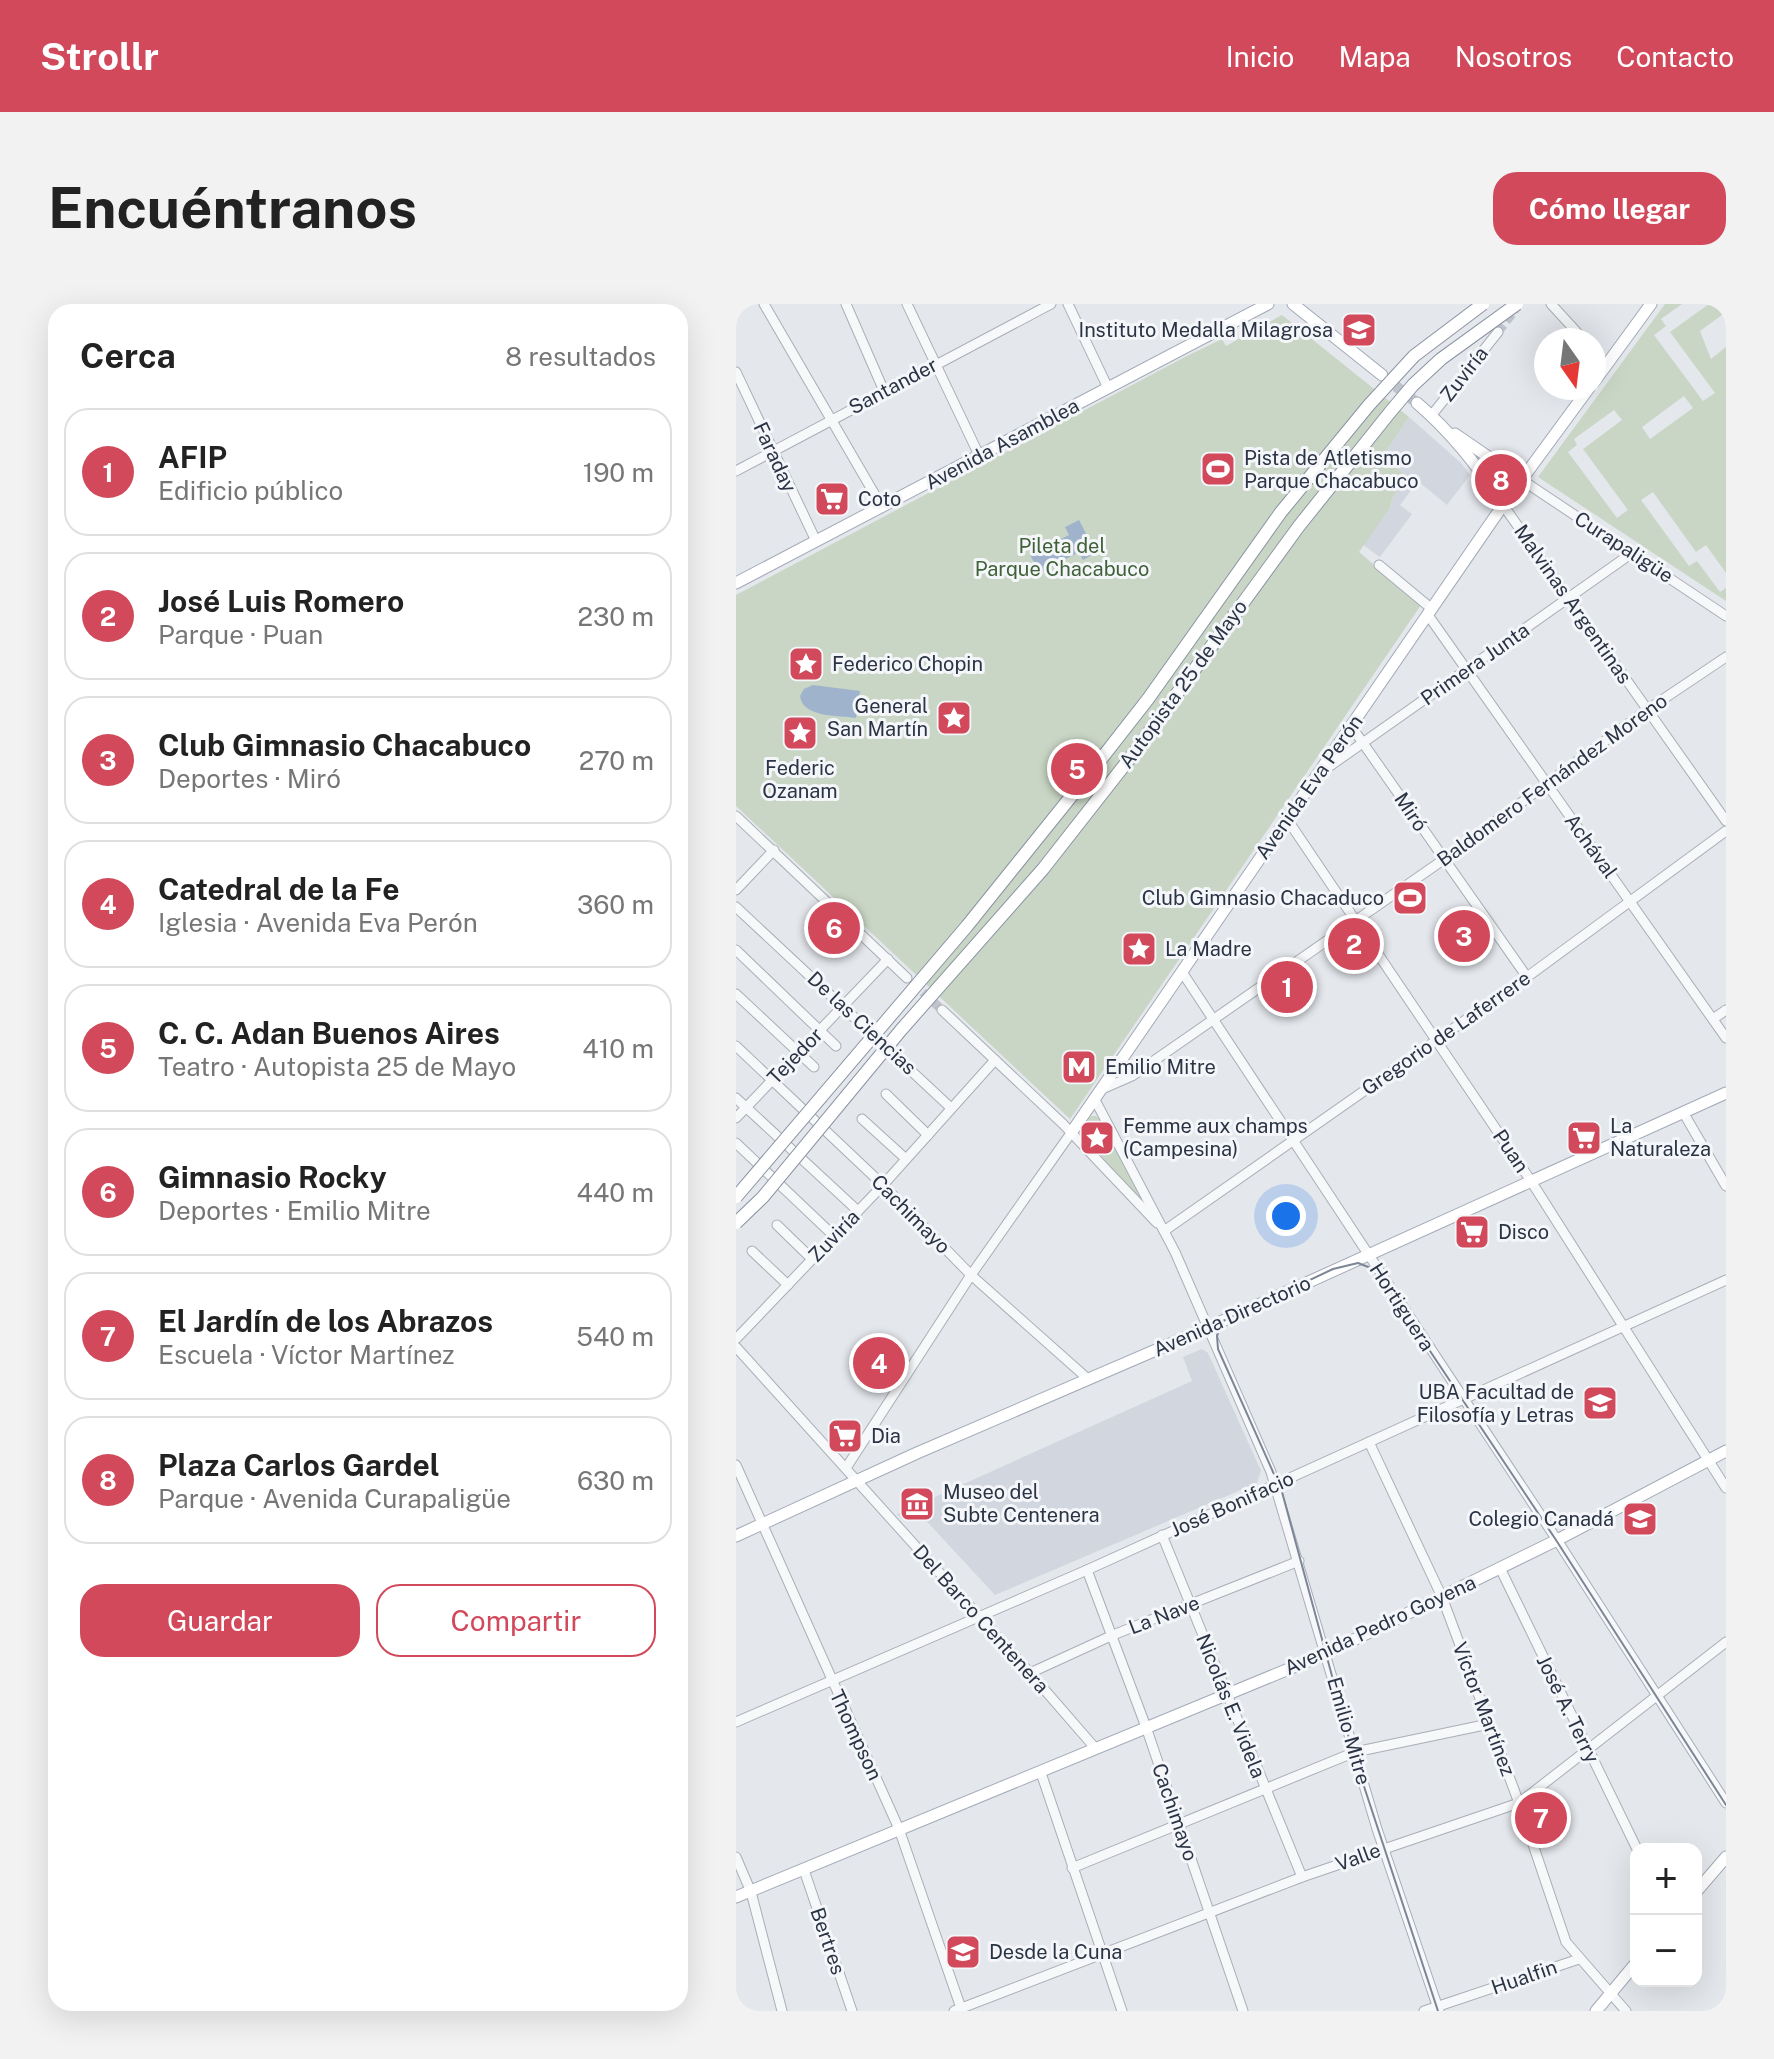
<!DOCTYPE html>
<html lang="es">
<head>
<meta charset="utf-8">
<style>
	:root { --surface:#fff; --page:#f2f2f2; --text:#222; --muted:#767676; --line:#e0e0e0; --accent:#d1495b }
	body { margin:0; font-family:"Public Sans",sans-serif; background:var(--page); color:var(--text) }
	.controls { position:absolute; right:24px; bottom:24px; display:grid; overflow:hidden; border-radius:16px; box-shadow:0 8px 32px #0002 }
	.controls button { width:72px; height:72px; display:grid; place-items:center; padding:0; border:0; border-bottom:2px solid var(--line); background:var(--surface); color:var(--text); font:40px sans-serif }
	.compass { position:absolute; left:798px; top:24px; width:72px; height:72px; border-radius:50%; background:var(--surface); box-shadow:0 8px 32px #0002; rotate:166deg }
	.you { position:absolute; left:550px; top:912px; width:28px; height:28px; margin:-20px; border:6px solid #fff; border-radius:50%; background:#1a73e8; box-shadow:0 0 0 12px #1a73e833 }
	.badge { display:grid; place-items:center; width:52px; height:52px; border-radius:50%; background:var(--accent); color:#fff; font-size:26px; font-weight:700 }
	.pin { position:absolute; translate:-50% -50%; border:4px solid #fff; box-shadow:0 2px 8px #0006 }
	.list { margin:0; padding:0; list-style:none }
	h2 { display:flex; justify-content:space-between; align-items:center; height:104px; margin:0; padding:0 32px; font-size:34px }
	h2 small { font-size:26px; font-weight:400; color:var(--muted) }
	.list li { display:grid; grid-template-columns:52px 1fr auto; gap:24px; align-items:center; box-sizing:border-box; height:128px; margin:0 16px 16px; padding:0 16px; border:2px solid var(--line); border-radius:24px }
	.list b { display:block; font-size:30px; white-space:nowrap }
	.list p { margin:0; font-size:26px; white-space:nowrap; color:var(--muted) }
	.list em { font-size:26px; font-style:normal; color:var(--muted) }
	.actions { display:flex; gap:16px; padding:24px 32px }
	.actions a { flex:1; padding:18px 0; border:2px solid var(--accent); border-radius:24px; text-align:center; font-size:28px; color:var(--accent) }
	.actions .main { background:var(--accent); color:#fff }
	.map { position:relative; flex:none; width:990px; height:1707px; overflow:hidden; border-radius:24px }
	header { display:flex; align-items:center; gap:48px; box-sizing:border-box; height:112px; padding:0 40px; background:var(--accent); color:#fff }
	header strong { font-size:38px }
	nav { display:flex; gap:44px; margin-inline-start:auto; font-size:28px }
	.intro { display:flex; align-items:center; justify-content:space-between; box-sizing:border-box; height:192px; padding:0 48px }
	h1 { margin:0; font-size:56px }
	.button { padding:20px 36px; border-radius:24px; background:var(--accent); color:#fff; font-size:28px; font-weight:700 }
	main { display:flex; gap:48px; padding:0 48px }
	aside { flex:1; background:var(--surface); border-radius:24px; box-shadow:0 8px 32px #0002 }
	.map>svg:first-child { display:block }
	.built { fill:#d2d6de }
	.green { fill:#c9d6c5; fill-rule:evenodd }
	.water { fill:#9fb4cc }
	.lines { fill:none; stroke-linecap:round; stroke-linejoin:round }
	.minor-tunnel { stroke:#bfc3cb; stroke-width:9; stroke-dasharray:9 4.5; stroke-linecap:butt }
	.major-tunnel { stroke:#bfc3cb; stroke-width:11; stroke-dasharray:11 5.5; stroke-linecap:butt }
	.minor-casing { stroke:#a9aeb7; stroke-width:11 }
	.major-casing { stroke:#a3abb8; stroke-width:13 }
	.minor { stroke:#f7f8fa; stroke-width:9 }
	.major { stroke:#fff; stroke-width:11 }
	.tram { stroke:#7d8696; stroke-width:2 }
	.highway-bridge-casing { stroke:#8b94a3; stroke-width:14; stroke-linecap:butt }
	.highway-bridge { stroke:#fff; stroke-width:12 }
	.labels { text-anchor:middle; stroke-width:6; stroke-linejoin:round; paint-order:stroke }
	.poi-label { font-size:20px; fill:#2b3445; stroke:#f4f6f9; text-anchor:start }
	.street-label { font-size:20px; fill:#2b3445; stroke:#f4f6f9 }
	.park-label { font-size:20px; fill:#3f6138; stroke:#f4f6f9 }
</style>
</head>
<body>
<header>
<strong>Strollr</strong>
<nav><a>Inicio</a><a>Mapa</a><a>Nosotros</a><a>Contacto</a></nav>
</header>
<div class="intro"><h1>Encuéntranos</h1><a class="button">Cómo llegar</a></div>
<main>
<aside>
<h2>Cerca<small>8 resultados</small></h2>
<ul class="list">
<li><span class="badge">1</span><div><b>AFIP</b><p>Edificio público</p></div><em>190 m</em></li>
<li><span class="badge">2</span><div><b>José Luis Romero</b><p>Parque · Puan</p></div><em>230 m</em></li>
<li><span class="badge">3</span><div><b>Club Gimnasio Chacabuco</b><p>Deportes · Miró</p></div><em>270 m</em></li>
<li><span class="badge">4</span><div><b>Catedral de la Fe</b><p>Iglesia · Avenida Eva Perón</p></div><em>360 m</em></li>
<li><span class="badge">5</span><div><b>C. C. Adan Buenos Aires</b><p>Teatro · Autopista 25 de Mayo</p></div><em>410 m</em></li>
<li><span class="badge">6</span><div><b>Gimnasio Rocky</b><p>Deportes · Emilio Mitre</p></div><em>440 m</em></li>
<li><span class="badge">7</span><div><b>El Jardín de los Abrazos</b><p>Escuela · Víctor Martínez</p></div><em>540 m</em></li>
<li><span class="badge">8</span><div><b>Plaza Carlos Gardel</b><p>Parque · Avenida Curapaligüe</p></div><em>630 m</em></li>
</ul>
<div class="actions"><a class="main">Guardar</a><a>Compartir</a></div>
</aside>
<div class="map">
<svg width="990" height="1707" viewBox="0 0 990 1707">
	<rect width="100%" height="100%" fill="#e4e7ec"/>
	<g class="built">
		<path d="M 673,113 L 725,159 L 734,171 L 711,201 L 682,177 L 664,201 L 676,210 L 644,253 L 627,241 L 654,204 L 656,195 L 671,172 L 646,153 Z"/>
		<path d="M 466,1045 L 472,1049 L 525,1167 L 521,1179 L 259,1291 L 183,1209 L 167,1216 L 161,1210 L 456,1077 L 447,1053 Z"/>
	</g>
	<g class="green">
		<path d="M 929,0 L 946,0 L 925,15 L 930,22 L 918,31 L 967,97 L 979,89 L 934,28 L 973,0 L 987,0 L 990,8 L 964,27 L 975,55 L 990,43 L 990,269 L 970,241 L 960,248 L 917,188 L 905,196 L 953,262 L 961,257 L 984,288 L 990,284 L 990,297 L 802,173 ZM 948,92 L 957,104 L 914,135 L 906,123 ZM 878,106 L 886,116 L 847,145 L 892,206 L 881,214 L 832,148 L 841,141 L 838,135 Z"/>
		<path d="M 546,11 L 673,113 L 646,153 L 671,172 L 656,195 L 654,204 L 623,248 L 685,301 L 334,815 L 0,502 L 0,291 L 449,53 L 486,35 L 490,42 Z"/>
		<path d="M 355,812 L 360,812 L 364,816 L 420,916 L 347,831 L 346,823 Z"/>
	</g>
	<g class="water">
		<path d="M 343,216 L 360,249 L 347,256 L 343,248 L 304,269 L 294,251 L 333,231 L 329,223 Z"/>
		<path d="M 77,381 L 124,387 L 120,414 C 101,411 67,414 64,392 L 68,385 Z"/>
	</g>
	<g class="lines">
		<g class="minor-tunnel">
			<path d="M 762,28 L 779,6"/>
			<path d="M 177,679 L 206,706"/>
		</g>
		<path class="major-tunnel" d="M 647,72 L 681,99"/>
		<defs>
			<g id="minor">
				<path d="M 28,0 L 146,203"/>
				<path d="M 110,0 L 148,87"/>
				<path d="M 171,0 L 243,151"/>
				<path d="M 332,0 L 372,84"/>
				<path d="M 815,0 L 848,36"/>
				<path d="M 858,48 L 870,61"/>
				<path d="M 0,68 L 80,237"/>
				<path d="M 695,112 L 762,28"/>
				<path d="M 0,167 L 315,0"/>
				<path d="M 786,176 L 990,312"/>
				<path d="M 767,201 L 990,517"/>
				<path d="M 643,261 L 696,305"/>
				<path d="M 692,311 L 990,734"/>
				<path d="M 615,422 L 791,673"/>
				<path d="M 584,469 L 896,249"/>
				<path d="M 0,512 L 171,674"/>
				<path d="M 551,515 L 795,877 L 990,1184"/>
				<path d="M 0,586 L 38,546"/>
				<path d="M 0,603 L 215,804"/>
				<path d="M 0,646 L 100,742"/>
				<path d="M 446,668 L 821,1236 L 990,1499"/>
				<path d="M 0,690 L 78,763"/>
				<path d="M 206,706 L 327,820 L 421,919"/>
				<path d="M 977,715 L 990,706"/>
				<path d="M 0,742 L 147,881 L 235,971 L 352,1075"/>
				<path d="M 364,786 L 396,772 L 707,556 L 911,406 L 990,353"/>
				<path d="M 150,790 L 192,831"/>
				<path d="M 0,794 L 122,907"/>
				<path d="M 358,794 L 439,948 L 535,1168 L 641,1525 L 703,1707"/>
				<path d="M 947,808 L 990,882"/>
				<path d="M 0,814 L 152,655"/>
				<path d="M 126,815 L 170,855"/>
				<path d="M 0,839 L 98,932"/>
				<path d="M 41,921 L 76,955"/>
				<path d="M 428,927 L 791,673 L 990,527"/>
				<path d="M 16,947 L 52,981"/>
				<path d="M 0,1035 L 147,881 L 259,756"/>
				<path d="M 0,1043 L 294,1369 L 360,1445"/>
				<path d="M 633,1138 L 706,1293 L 783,1499 L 830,1638 L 890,1707"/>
				<path d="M 0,1161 L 163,1525 L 226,1707"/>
				<path d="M 110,1164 L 235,971 L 335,829"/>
				<path d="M 426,1231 L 566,1573"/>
				<path d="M 764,1264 L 901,1545"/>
				<path d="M 351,1266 L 410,1423 L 507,1707"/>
				<path d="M 294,1369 L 377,1331 L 563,1257"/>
				<path d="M 0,1418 L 351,1266 L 990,976"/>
				<path d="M 305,1469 L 386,1707"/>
				<path d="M 0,1553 L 15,1588 L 46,1707"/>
				<path d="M 336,1564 L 619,1448 L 753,1420"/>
				<path d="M 68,1566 L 116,1707"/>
				<path d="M 218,1707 L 566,1573 L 783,1499 L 990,1338"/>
				<path d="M 688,1707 L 843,1655"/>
			</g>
			<g id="major">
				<path d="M 557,0 L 646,71"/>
				<path d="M 858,78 L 915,0"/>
				<path d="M 681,99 C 716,129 743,163 767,201"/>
				<path d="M 719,130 L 786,176"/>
				<path d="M 0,279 L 532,0"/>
				<path d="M 335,829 L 767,201 L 853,84"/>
				<path d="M 0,1232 L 181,1149 L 471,1024 L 990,789"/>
				<path d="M 960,1588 L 990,1553"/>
				<path d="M 0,1593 L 589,1350 L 821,1236 L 990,1147"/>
				<path d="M 860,1707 L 900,1659"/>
			</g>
		</defs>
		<use href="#minor" class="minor-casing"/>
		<use href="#major" class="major-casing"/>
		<use href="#minor" class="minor"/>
		<use href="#major" class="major"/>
		<path class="tram" d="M 702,1707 L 617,1449 L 546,1188 L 482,1045 L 481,1032 L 487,1017 L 597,965 L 622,959 L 640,966 L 820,1236 L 990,1501"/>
		<defs>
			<g id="highway-bridge">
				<path d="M 0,893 L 231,622 L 362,459 L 412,395 L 545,208 L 633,101 L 678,52 L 747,0"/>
				<path d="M 0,919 L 27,893 L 165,726 L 307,565 L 394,454 L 563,222 L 655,107 L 677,81 L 705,55 L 781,0"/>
			</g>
		</defs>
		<use href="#highway-bridge" class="highway-bridge-casing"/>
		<use href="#highway-bridge" class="highway-bridge"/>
	</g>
	<defs>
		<symbol id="school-square" viewBox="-11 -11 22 22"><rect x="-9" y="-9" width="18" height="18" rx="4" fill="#d1495b" stroke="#f4f6f9"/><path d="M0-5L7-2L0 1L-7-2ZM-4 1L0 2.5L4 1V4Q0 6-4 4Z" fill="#fff"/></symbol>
		<symbol id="stadium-square" viewBox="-11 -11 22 22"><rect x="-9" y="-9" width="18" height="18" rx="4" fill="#d1495b" stroke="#f4f6f9"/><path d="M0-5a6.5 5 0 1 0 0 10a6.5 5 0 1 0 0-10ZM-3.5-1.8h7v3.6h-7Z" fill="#fff"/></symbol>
		<symbol id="supermarket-square" viewBox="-11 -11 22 22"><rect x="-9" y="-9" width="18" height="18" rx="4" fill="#d1495b" stroke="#f4f6f9"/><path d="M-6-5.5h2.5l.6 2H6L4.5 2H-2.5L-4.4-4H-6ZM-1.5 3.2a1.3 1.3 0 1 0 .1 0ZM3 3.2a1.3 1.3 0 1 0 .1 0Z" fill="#fff"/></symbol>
		<symbol id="sight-square" viewBox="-11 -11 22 22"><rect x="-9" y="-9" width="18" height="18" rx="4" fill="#d1495b" stroke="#f4f6f9"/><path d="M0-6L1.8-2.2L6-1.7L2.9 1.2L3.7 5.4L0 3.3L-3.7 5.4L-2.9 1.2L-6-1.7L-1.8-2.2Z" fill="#fff"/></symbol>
		<symbol id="metro-square" viewBox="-11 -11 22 22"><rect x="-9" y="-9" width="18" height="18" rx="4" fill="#d1495b" stroke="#f4f6f9"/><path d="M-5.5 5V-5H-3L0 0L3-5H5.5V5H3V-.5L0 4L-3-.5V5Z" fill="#fff"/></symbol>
		<symbol id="university-square" viewBox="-11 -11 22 22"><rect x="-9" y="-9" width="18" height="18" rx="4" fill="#d1495b" stroke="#f4f6f9"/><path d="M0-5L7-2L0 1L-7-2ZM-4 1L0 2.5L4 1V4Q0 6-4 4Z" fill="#fff"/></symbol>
		<symbol id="museum-square" viewBox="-11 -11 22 22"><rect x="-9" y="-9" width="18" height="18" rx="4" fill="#d1495b" stroke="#f4f6f9"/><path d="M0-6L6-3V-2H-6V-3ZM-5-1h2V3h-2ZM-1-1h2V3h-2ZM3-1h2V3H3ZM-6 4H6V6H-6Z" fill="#fff"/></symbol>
	</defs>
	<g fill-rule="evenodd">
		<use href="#school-square" x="603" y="6" width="40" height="40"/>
		<use href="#stadium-square" x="462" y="145" width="40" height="40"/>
		<use href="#supermarket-square" x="76" y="175" width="40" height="40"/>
		<use href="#sight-square" x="50" y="340" width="40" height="40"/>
		<use href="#sight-square" x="198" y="394" width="40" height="40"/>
		<use href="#sight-square" x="44" y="409" width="40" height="40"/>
		<use href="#stadium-square" x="654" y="574" width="40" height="40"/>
		<use href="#sight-square" x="383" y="625" width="40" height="40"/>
		<use href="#metro-square" x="323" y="743" width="40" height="40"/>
		<use href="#sight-square" x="341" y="814" width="40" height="40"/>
		<use href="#supermarket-square" x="828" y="814" width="40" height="40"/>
		<use href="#supermarket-square" x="716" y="908" width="40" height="40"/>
		<use href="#university-square" x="844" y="1079" width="40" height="40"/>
		<use href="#supermarket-square" x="89" y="1112" width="40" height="40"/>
		<use href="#museum-square" x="161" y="1180" width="40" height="40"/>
		<use href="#school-square" x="884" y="1195" width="40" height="40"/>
		<use href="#school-square" x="207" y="1628" width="40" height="40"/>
	</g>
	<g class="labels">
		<g class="poi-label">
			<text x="597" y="33" text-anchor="end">Instituto Medalla Milagrosa</text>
			<text x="508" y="161">Pista de Atletismo<tspan x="508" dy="23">Parque Chacabuco</tspan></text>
			<text x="122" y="202">Coto</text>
			<text x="96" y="367">Federico Chopin</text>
			<text x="192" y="409" text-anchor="end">General<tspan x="192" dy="23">San Martín</tspan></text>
			<text x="64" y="471" text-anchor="middle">Federic<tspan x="64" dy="23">Ozanam</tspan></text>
			<text x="648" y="601" text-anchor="end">Club Gimnasio Chacaduco</text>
			<text x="429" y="652">La Madre</text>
			<text x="369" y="770">Emilio Mitre</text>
			<text x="387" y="829">Femme aux champs<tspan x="387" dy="23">(Campesina)</tspan></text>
			<text x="874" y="829">La<tspan x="874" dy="23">Naturaleza</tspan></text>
			<text x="762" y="935">Disco</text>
			<text x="838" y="1095" text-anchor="end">UBA Facultad de<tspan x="838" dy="23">Filosofía y Letras</tspan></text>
			<text x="135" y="1139">Dia</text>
			<text x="207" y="1195">Museo del<tspan x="207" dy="23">Subte Centenera</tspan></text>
			<text x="878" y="1222" text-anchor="end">Colegio Canadá</text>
			<text x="253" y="1655">Desde la Cuna</text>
		</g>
		<g class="street-label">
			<text transform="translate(728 70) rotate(-52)" y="7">Zuviría</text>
			<text transform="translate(157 82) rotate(-28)" y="7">Santander</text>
			<text transform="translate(266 140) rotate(-28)" y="7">Avenida Asamblea</text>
			<text transform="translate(39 153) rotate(65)" y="7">Faraday</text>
			<text transform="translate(888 243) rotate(33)" y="7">Curapaligüe</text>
			<text transform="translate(837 300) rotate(55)" y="7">Malvinas Argentinas</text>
			<text transform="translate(739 360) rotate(-35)" y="7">Primera Junta</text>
			<text transform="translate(447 380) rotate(-54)" y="7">Autopista 25 de Mayo</text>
			<text transform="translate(816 476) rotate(-36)" y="7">Baldomero Fernández Moreno</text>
			<text transform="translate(573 483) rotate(-55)" y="7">Avenida Eva Perón</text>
			<text transform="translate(675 508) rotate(56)" y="7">Miró</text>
			<text transform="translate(855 542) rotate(54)" y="7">Achával</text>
			<text transform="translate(126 719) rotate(43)" y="7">De las Ciencias</text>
			<text transform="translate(710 729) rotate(-35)" y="7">Gregorio de Laferrere</text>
			<text transform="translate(59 752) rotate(-46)" y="7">Tejedor</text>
			<text transform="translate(775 847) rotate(56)" y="7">Puan</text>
			<text transform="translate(175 910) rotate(45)" y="7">Cachimayo</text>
			<text transform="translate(98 932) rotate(-46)" y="7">Zuviría</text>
			<text transform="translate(666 1003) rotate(57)" y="7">Hortiguera</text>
			<text transform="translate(496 1012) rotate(-24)" y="7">Avenida Directorio</text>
			<text transform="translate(496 1200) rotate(-24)" y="7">José Bonifacio</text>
			<text transform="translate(428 1311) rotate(-21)" y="7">La Nave</text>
			<text transform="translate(245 1315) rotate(48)" y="7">Del Barco Centenera</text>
			<text transform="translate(644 1321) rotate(-25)" y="7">Avenida Pedro Goyena</text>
			<text transform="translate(495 1402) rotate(68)" y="7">Nicolás E. Videla</text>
			<text transform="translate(748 1405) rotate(69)" y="7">Víctor Martínez</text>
			<text transform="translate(832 1405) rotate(64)" y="7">José A. Terry</text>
			<text transform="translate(613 1427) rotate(74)" y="7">Emilio Mitre</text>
			<text transform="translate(120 1431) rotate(65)" y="7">Thompson</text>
			<text transform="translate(439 1508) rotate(71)" y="7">Cachimayo</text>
			<text transform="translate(622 1553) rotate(-20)" y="7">Valle</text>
			<text transform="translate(92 1637) rotate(71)" y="7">Bertres</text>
			<text transform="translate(788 1673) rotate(-19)" y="7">Hualfin</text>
		</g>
		<g class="park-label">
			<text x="326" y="249">Pileta del<tspan x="326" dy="23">Parque Chacabuco</tspan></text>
		</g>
	</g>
</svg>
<div class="controls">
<button>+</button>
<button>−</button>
</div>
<svg class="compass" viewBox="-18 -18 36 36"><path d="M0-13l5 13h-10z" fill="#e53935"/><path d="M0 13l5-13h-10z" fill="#767676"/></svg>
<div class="you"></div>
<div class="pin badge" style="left:551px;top:683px">1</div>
<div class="pin badge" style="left:618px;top:640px">2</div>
<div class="pin badge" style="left:728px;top:632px">3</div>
<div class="pin badge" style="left:143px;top:1059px">4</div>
<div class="pin badge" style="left:341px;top:465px">5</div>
<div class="pin badge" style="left:98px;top:624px">6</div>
<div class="pin badge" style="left:805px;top:1514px">7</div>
<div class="pin badge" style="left:765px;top:176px">8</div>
</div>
</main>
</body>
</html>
